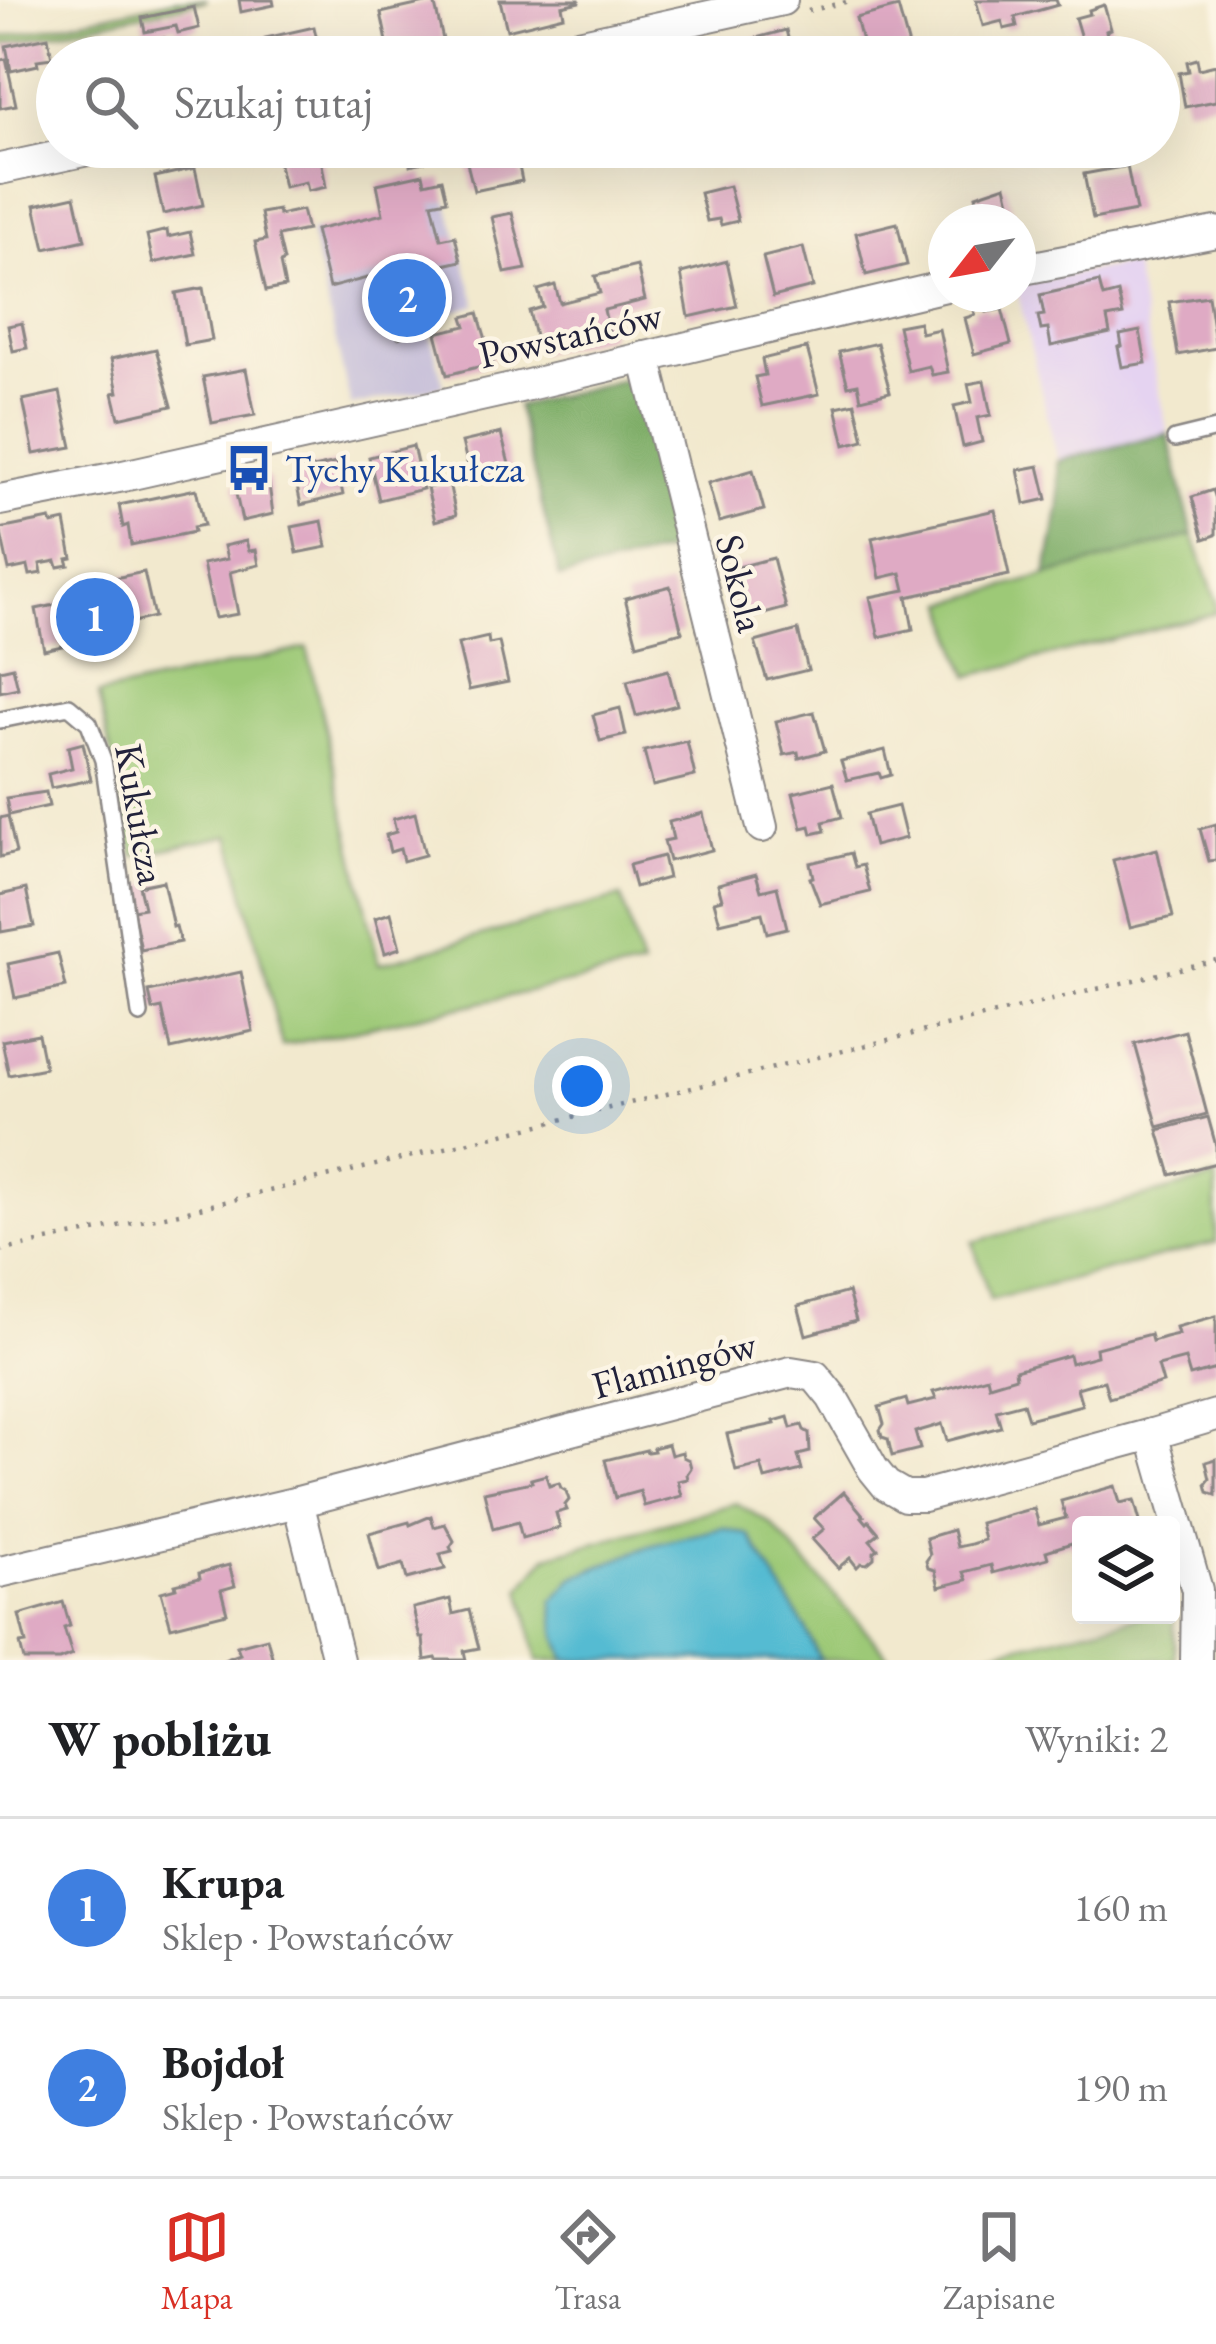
<!DOCTYPE html>
<html lang="pl">
<head>
<meta charset="utf-8">
<style>
	:root { --surface:#fff; --page:#f2f2f2; --text:#202124; --muted:#757577; --line:#e0e0e0; --accent:#d93025 }
	body { margin:0; font-family:"EB Garamond",serif; background:var(--page); color:var(--text) }
	.controls { position:absolute; right:36px; bottom:36px; display:grid; overflow:hidden; border-radius:12px; box-shadow:0 12px 48px #0002 }
	.controls button { width:108px; height:108px; display:grid; place-items:center; padding:0; border:0; border-bottom:3px solid var(--line); background:var(--surface); color:var(--text); font:60px sans-serif }
	.compass { position:absolute; left:928px; top:204px; width:108px; height:108px; border-radius:50%; background:var(--surface); box-shadow:0 12px 48px #0002; rotate:239deg }
	.you { position:absolute; left:582px; top:1086px; width:42px; height:42px; margin:-30px; border:9px solid #fff; border-radius:50%; background:#1a73e8; box-shadow:0 0 0 18px #1a73e833 }
	.badge { display:grid; place-items:center; width:78px; height:78px; border-radius:50%; background:var(--accent); color:#fff; font-size:39px; font-weight:700 }
	.pin { position:absolute; translate:-50% -50%; border:6px solid #fff; box-shadow:0 3px 12px #0006 }
	.list { margin:0; padding:0; list-style:none }
	h2 { display:flex; justify-content:space-between; align-items:center; height:156px; margin:0; padding:0 48px; font-size:51px }
	h2 small { font-size:39px; font-weight:400; color:var(--muted) }
	.list li { display:grid; grid-template-columns:78px 1fr auto; gap:36px; align-items:center; box-sizing:border-box; height:180px; padding:0 48px; border-top:3px solid var(--line) }
	.list b { display:block; font-size:45px; white-space:nowrap }
	.list p { margin:0; font-size:39px; white-space:nowrap; color:var(--muted) }
	.list em { font-size:39px; font-style:normal; color:var(--muted) }
	.icon { flex:none; width:66px; height:66px; fill:none; stroke:currentColor; stroke-width:2; stroke-linecap:round; stroke-linejoin:round }
	.map { position:relative; flex:none; width:1216px; height:1660px; overflow:hidden }
	.search { position:absolute; background:var(--surface); box-shadow:0 12px 48px #0002; left:36px; right:36px; top:36px; height:132px; display:flex; align-items:center; gap:30px; box-sizing:border-box; padding:0 42px; border-radius:66px; color:var(--muted); font-size:45px }
	.sheet { height:516px; background:var(--surface) }
	nav { display:flex; justify-content:space-around; align-items:center; box-sizing:border-box; height:168px; border-top:3px solid var(--line); background:var(--surface); font-size:33px; color:var(--muted) }
	nav a { display:grid; justify-items:center; gap:6px }
	nav .on { color:var(--accent) }
	.map>svg:first-child { display:block }
	.built { fill:#e5d3f1 }
	.industrial { fill:#c7c0d9 }
	.green { fill:#9dc977; stroke:#607659; stroke-width:3 }
	.forest { fill:#7ead68; stroke:#506852; stroke-width:3 }
	.water { fill:#54bbd2; stroke:#3b6e86; stroke-width:3 }
	.building { fill:#dfaac4 }
	.lines { fill:none; stroke-linecap:round; stroke-linejoin:round }
	.lane-casing { stroke:#8a8684; stroke-width:20 }
	.street-casing { stroke:#8a8684; stroke-width:34 }
	.path { stroke:#8a8684; stroke-width:4.5; stroke-dasharray:3 9; stroke-linecap:butt }
	.lane { stroke:#fff; stroke-width:15 }
	.street { stroke:#fff; stroke-width:30 }
	.labels { text-anchor:middle; stroke-width:9; stroke-linejoin:round; paint-order:stroke }
	.street-label { font-size:39px; fill:#22223b; stroke:#fcf5e5 }
	.transit-label { font-size:39px; fill:#164399; stroke:#fcf5e5; text-anchor:start }
</style>
</head>
<body>
<div class="map">
<svg width="1216" height="1660" viewBox="0 0 1216 1660">
	<rect width="100%" height="100%" fill="#fcf5e5"/>
	<filter id="ink" filterUnits="userSpaceOnUse"><feTurbulence type="fractalNoise" baseFrequency=".00833" numOctaves="2"/><feDisplacementMap in="SourceGraphic" scale="24" xChannelSelector="R" yChannelSelector="G"/><feConvolveMatrix kernelMatrix="1 2 1 2 8 2 1 2 1" color-interpolation-filters="sRGB"/></filter>
	<filter id="wash" filterUnits="userSpaceOnUse"><feTurbulence type="fractalNoise" baseFrequency=".004" numOctaves="4" result="noise"/><feDisplacementMap in="SourceGraphic" scale="48" xChannelSelector="R" yChannelSelector="G"/><feGaussianBlur stdDeviation="2.7" result="paint"/><feColorMatrix in="noise" values="0 0 0 0 0 0 0 0 0 0 0 0 0 0 0 0 0 1.4 0 .05"/><feComposite in="paint" operator="in"/></filter>
	<g filter="url(#wash)">
		<rect width="100%" height="100%" fill="#f2e9ce"/>
		<path class="built" d="M 1133,264 L 1168,434 L 1058,461 L 1018,294 L 1018,284 Z"/>
		<path class="industrial" d="M 447,200 L 477,305 L 426,319 L 444,386 L 351,406 L 310,231 Z"/>
		<g class="green">
			<path d="M 176,0 L 207,0 L 0,45 L 0,38 Z"/>
			<path d="M 1193,535 L 1216,601 L 1216,613 L 970,676 L 960,655 L 947,603 Z"/>
			<path d="M 307,648 L 379,964 L 621,897 L 642,967 L 282,1046 L 230,835 L 134,856 L 98,695 Z"/>
			<path d="M 1216,1178 L 1216,1243 L 990,1300 L 973,1242 Z"/>
			<path d="M 736,1503 L 771,1524 L 892,1660 L 820,1660 L 806,1629 L 557,1636 L 566,1660 L 538,1660 L 521,1588 L 547,1556 Z"/>
			<path d="M 1173,1609 L 1175,1660 L 956,1660 L 1148,1615 L 1171,1615 Z"/>
		</g>
		<g class="forest">
			<path d="M 633,377 L 677,549 L 560,578 L 517,406 Z"/>
			<path d="M 1168,434 L 1193,535 L 1046,576 L 1060,505 L 1058,461 Z"/>
		</g>
		<path class="water" d="M 722,1528 L 749,1535 L 806,1629 L 820,1660 L 566,1660 L 557,1636 L 553,1601 L 574,1577 L 649,1546 Z"/>
		<g id="blocks">
			<g class="building">
				<path d="M 239,0 L 273,0 L 274,5 L 241,12 Z"/>
				<path d="M 500,0 L 579,0 L 579,2 L 562,6 L 564,16 L 507,30 Z"/>
				<path d="M 976,0 L 1056,0 L 1058,5 L 1015,17 L 1017,26 L 1004,29 L 1002,21 L 983,26 Z"/>
				<path d="M 434,1 L 444,44 L 425,48 L 426,53 L 411,56 L 410,51 L 390,56 L 381,13 Z"/>
				<path d="M 1104,5 L 1111,29 L 1106,31 L 1108,38 L 1083,45 L 1075,18 L 1090,14 L 1089,10 Z"/>
				<path d="M 194,7 L 199,28 L 178,33 L 176,26 L 145,32 L 142,18 Z"/>
				<path d="M 898,7 L 910,50 L 895,54 L 896,57 L 866,57 L 856,18 Z"/>
				<path d="M 314,27 L 321,57 L 270,57 L 265,38 Z"/>
				<path d="M 786,30 L 793,57 L 744,57 L 741,42 Z"/>
				<path d="M 48,37 L 52,58 L 37,60 L 38,65 L 11,71 L 6,46 Z"/>
				<path d="M 164,38 L 167,50 L 180,47 L 182,57 L 143,57 L 140,43 Z"/>
				<path d="M 990,47 L 992,53 L 1001,50 L 1003,57 L 974,57 L 972,52 Z"/>
				<path d="M 6,59 L 16,105 L 0,108 L 0,60 Z"/>
				<path d="M 1197,59 L 1199,69 L 1216,65 L 1216,101 L 1185,107 L 1179,73 L 1189,71 L 1187,62 Z"/>
				<path d="M 300,147 L 319,147 L 326,187 L 308,191 L 306,182 L 284,187 L 276,151 Z"/>
				<path d="M 394,147 L 435,147 L 436,149 L 422,152 L 424,162 L 410,165 L 408,155 L 397,158 Z"/>
				<path d="M 482,147 L 515,147 L 522,181 L 474,191 L 464,151 Z"/>
				<path d="M 943,147 L 973,147 L 973,148 L 946,156 Z"/>
				<path d="M 1127,166 L 1136,211 L 1093,219 L 1084,174 Z"/>
				<path d="M 195,168 L 203,205 L 163,214 L 155,177 Z"/>
				<path d="M 423,174 L 425,183 L 442,179 L 447,200 L 432,203 L 441,239 L 455,236 L 461,261 L 421,270 L 424,305 L 414,307 L 421,332 L 398,338 L 393,318 L 397,317 L 386,273 L 329,288 L 315,230 L 383,214 L 377,184 Z"/>
				<path d="M 1006,185 L 1015,222 L 974,222 L 970,205 L 978,203 L 976,195 Z"/>
				<path d="M 729,186 L 738,221 L 721,225 L 719,219 L 707,221 L 700,193 Z"/>
				<path d="M 75,196 L 85,240 L 45,249 L 35,205 Z"/>
				<path d="M 278,210 L 279,215 L 302,210 L 307,230 L 278,236 L 284,261 L 280,263 L 285,287 L 266,291 L 255,242 L 266,240 L 261,213 Z"/>
				<path d="M 512,213 L 526,269 L 505,273 L 492,217 Z"/>
				<path d="M 897,223 L 907,265 L 866,275 L 856,233 Z"/>
				<path d="M 167,230 L 168,237 L 190,232 L 195,254 L 153,263 L 147,235 Z"/>
				<path d="M 803,247 L 813,287 L 773,297 L 763,257 Z"/>
				<path d="M 727,261 L 737,306 L 689,317 L 681,273 Z"/>
				<path d="M 637,266 L 645,300 L 604,310 L 610,335 L 539,353 L 529,311 L 543,307 L 538,290 L 555,285 L 560,303 L 600,293 L 595,276 Z"/>
				<path d="M 1099,282 L 1103,297 L 1118,293 L 1123,315 L 1107,318 L 1110,333 L 1051,346 L 1048,329 L 1041,330 L 1038,316 L 1044,315 L 1040,295 Z"/>
				<path d="M 203,288 L 212,340 L 185,345 L 176,293 Z"/>
				<path d="M 1208,296 L 1216,348 L 1178,355 L 1169,302 Z"/>
				<path d="M 986,306 L 987,312 L 1002,309 L 1011,344 L 974,354 L 965,318 L 975,315 L 974,309 Z"/>
				<path d="M 478,313 L 493,363 L 447,375 L 436,333 L 466,326 L 463,317 Z"/>
				<path d="M 919,322 L 921,333 L 939,329 L 948,372 L 932,375 L 929,366 L 908,371 L 898,326 Z"/>
				<path d="M 22,323 L 27,348 L 13,351 L 8,326 Z"/>
				<path d="M 1140,331 L 1146,363 L 1122,367 L 1118,347 L 1122,346 L 1120,335 Z"/>
				<path d="M 877,343 L 890,392 L 861,399 L 858,384 L 848,386 L 839,352 Z"/>
				<path d="M 807,348 L 819,394 L 762,406 L 755,377 L 765,375 L 762,359 Z"/>
				<path d="M 156,349 L 172,406 L 119,418 L 113,393 L 118,392 L 111,359 Z"/>
				<path d="M 246,369 L 255,415 L 212,423 L 203,377 Z"/>
				<path d="M 984,381 L 991,415 L 977,418 L 982,442 L 963,447 L 954,406 L 972,402 L 968,384 Z"/>
				<path d="M 60,392 L 72,447 L 34,454 L 23,400 Z"/>
				<path d="M 855,403 L 864,440 L 845,445 L 836,407 Z"/>
				<path d="M 501,433 L 511,472 L 484,479 L 483,474 L 471,478 L 462,442 Z"/>
				<path d="M 413,446 L 423,489 L 379,500 L 369,457 Z"/>
				<path d="M 336,463 L 343,495 L 301,505 L 294,472 Z"/>
				<path d="M 1039,466 L 1047,499 L 1025,504 L 1018,470 Z"/>
				<path d="M 753,470 L 764,510 L 719,522 L 708,483 Z"/>
				<path d="M 268,477 L 273,514 L 242,521 L 234,485 Z"/>
				<path d="M 449,483 L 456,515 L 435,521 L 427,488 Z"/>
				<path d="M 196,489 L 204,525 L 193,527 L 194,532 L 131,545 L 128,525 L 123,527 L 119,505 Z"/>
				<path d="M 1213,490 L 1216,499 L 1216,535 L 1204,539 L 1192,497 Z"/>
				<path d="M 995,510 L 1009,575 L 907,597 L 913,629 L 879,637 L 870,597 L 905,590 L 901,573 L 880,578 L 872,538 Z"/>
				<path d="M 50,519 L 52,524 L 65,521 L 72,558 L 67,559 L 69,565 L 58,567 L 56,561 L 40,564 L 42,573 L 30,575 L 28,566 L 9,570 L 0,529 Z"/>
				<path d="M 322,521 L 327,547 L 297,553 L 292,527 Z"/>
				<path d="M 246,541 L 249,551 L 256,550 L 259,565 L 230,572 L 238,614 L 215,618 L 203,564 L 227,559 L 224,546 Z"/>
				<path d="M 773,558 L 786,608 L 739,621 L 726,570 Z"/>
				<path d="M 144,572 L 154,617 L 125,624 L 126,632 L 44,650 L 36,609 L 117,592 L 115,578 Z"/>
				<path d="M 670,586 L 682,632 L 637,644 L 625,598 Z"/>
				<path d="M 798,630 L 808,670 L 767,680 L 755,642 Z"/>
				<path d="M 488,637 L 489,644 L 499,642 L 508,682 L 469,690 L 458,644 Z"/>
				<path d="M 13,667 L 18,688 L 0,692 L 0,670 Z"/>
				<path d="M 668,670 L 677,705 L 636,716 L 627,681 Z"/>
				<path d="M 620,708 L 626,735 L 600,741 L 593,715 Z"/>
				<path d="M 814,712 L 825,751 L 799,758 L 798,752 L 784,755 L 776,721 Z"/>
				<path d="M 687,741 L 695,776 L 653,786 L 644,751 Z"/>
				<path d="M 83,743 L 91,780 L 51,788 L 48,774 L 72,768 L 68,747 Z"/>
				<path d="M 885,750 L 891,775 L 881,778 L 879,773 L 847,780 L 841,761 Z"/>
				<path d="M 833,783 L 842,817 L 823,822 L 825,831 L 812,834 L 810,826 L 802,828 L 793,793 Z"/>
				<path d="M 46,792 L 49,806 L 9,815 L 6,798 Z"/>
				<path d="M 898,806 L 906,838 L 874,846 L 866,814 Z"/>
				<path d="M 415,813 L 425,855 L 403,861 L 400,849 L 390,852 L 386,835 L 396,832 L 393,819 Z"/>
				<path d="M 703,813 L 712,850 L 669,861 L 664,841 L 673,839 L 669,822 Z"/>
				<path d="M 8,816 L 16,853 L 0,857 L 0,818 Z"/>
				<path d="M 1216,824 L 1216,860 L 1209,861 L 1200,829 Z"/>
				<path d="M 1157,849 L 1173,917 L 1130,927 L 1113,860 Z"/>
				<path d="M 851,853 L 855,867 L 863,865 L 870,892 L 820,904 L 810,878 L 813,877 L 810,863 Z"/>
				<path d="M 663,856 L 668,878 L 635,887 L 629,865 Z"/>
				<path d="M 756,874 L 761,891 L 777,887 L 787,928 L 767,933 L 762,913 L 720,923 L 714,901 L 722,899 L 718,884 Z"/>
				<path d="M 163,881 L 173,927 L 176,926 L 180,942 L 141,950 L 133,910 L 144,908 L 139,886 Z"/>
				<path d="M 26,889 L 34,926 L 1,932 L 0,895 Z"/>
				<path d="M 391,913 L 400,948 L 385,953 L 375,918 Z"/>
				<path d="M 58,953 L 66,987 L 15,998 L 8,964 Z"/>
				<path d="M 241,972 L 253,1031 L 171,1049 L 162,1008 L 153,1010 L 149,992 Z"/>
				<path d="M 1185,1031 L 1207,1114 L 1158,1127 L 1135,1044 Z"/>
				<path d="M 38,1034 L 45,1068 L 9,1075 L 2,1041 Z"/>
				<path d="M 1208,1117 L 1216,1146 L 1216,1163 L 1171,1175 L 1158,1130 Z"/>
				<path d="M 848,1292 L 856,1321 L 806,1335 L 798,1306 Z"/>
				<path d="M 1216,1316 L 1216,1369 L 1190,1376 L 1185,1359 L 1158,1366 L 1163,1383 L 1109,1398 L 1104,1381 L 1091,1384 L 1077,1388 L 1082,1405 L 1028,1419 L 1023,1403 L 996,1410 L 1001,1427 L 947,1441 L 942,1424 L 929,1428 L 915,1432 L 920,1449 L 892,1456 L 888,1439 L 882,1437 L 880,1430 L 884,1424 L 879,1407 L 906,1399 L 908,1406 L 936,1399 L 933,1392 L 987,1377 L 989,1385 L 1016,1377 L 1015,1370 L 1069,1355 L 1071,1363 L 1097,1356 L 1096,1348 L 1150,1334 L 1152,1341 L 1165,1337 L 1178,1334 L 1176,1327 Z"/>
				<path d="M 788,1417 L 791,1428 L 802,1425 L 804,1430 L 809,1433 L 810,1452 L 798,1455 L 802,1470 L 765,1479 L 761,1465 L 736,1471 L 727,1434 L 775,1424 L 774,1421 Z"/>
				<path d="M 668,1444 L 671,1455 L 682,1452 L 683,1457 L 689,1460 L 691,1468 L 687,1474 L 688,1479 L 678,1481 L 682,1496 L 644,1506 L 640,1491 L 615,1498 L 605,1460 L 646,1450 L 647,1452 L 654,1451 L 653,1448 Z"/>
				<path d="M 1216,1459 L 1216,1495 L 1208,1492 L 1206,1484 L 1210,1479 L 1206,1462 Z"/>
				<path d="M 546,1475 L 549,1486 L 559,1483 L 561,1488 L 566,1491 L 569,1500 L 565,1505 L 567,1510 L 556,1513 L 560,1528 L 522,1538 L 518,1522 L 493,1529 L 484,1492 L 532,1482 L 531,1479 Z"/>
				<path d="M 1115,1486 L 1120,1503 L 1134,1500 L 1141,1525 L 1081,1525 L 1081,1549 L 1074,1551 L 1072,1543 L 1046,1551 L 1048,1558 L 993,1573 L 991,1565 L 964,1572 L 967,1580 L 939,1587 L 935,1570 L 928,1568 L 926,1561 L 930,1555 L 926,1538 L 953,1530 L 957,1547 L 971,1544 L 984,1540 L 980,1523 L 1034,1508 L 1039,1525 L 1066,1518 L 1061,1501 Z"/>
				<path d="M 844,1492 L 864,1516 L 862,1517 L 867,1523 L 869,1521 L 879,1533 L 870,1540 L 878,1549 L 874,1552 L 874,1558 L 867,1564 L 861,1563 L 857,1567 L 850,1558 L 838,1568 L 812,1539 L 824,1529 L 814,1518 Z"/>
				<path d="M 431,1516 L 434,1527 L 445,1524 L 454,1541 L 450,1547 L 452,1551 L 440,1554 L 445,1569 L 407,1579 L 403,1564 L 379,1571 L 369,1533 L 409,1522 L 410,1525 Z"/>
				<path d="M 229,1565 L 235,1586 L 221,1590 L 227,1613 L 171,1627 L 161,1592 L 176,1588 L 175,1584 L 200,1578 L 199,1573 Z"/>
				<path d="M 450,1599 L 453,1614 L 469,1610 L 479,1648 L 464,1651 L 466,1660 L 437,1660 L 436,1658 L 425,1660 L 423,1638 L 420,1638 L 413,1608 Z"/>
				<path d="M 63,1602 L 70,1626 L 64,1628 L 72,1655 L 59,1660 L 24,1660 L 20,1644 L 26,1643 L 19,1615 Z"/>
				<path d="M 267,1638 L 273,1660 L 224,1660 L 240,1654 L 237,1646 Z"/>
			</g>
		</g>
	</g>
	<g filter="url(#ink)">
		<use href="#blocks" fill-opacity="0" stroke="#8a8684" stroke-width="3"/>
		<g class="lines">
			<defs>
				<g id="lane">
					<path d="M 1175,439 L 1216,429"/>
					<path d="M 0,720 L 69,706 L 89,723 L 103,760 L 140,1014"/>
				</g>
				<g id="street">
					<path d="M 524,57 L 782,0"/>
					<path d="M 0,169 L 102,147"/>
					<path d="M 1018,270 L 1216,232"/>
					<path d="M 645,357 L 762,827"/>
					<path d="M 0,500 L 123,476 L 507,390 L 946,286"/>
					<path d="M 1152,1434 L 1216,1415"/>
					<path d="M 298,1502 L 338,1660"/>
					<path d="M 0,1572 L 298,1502 L 791,1372 L 815,1376 L 832,1397 L 873,1469 L 886,1485 L 905,1496 L 923,1496 L 1152,1434 L 1197,1590 L 1196,1660"/>
				</g>
			</defs>
			<use href="#lane" class="lane-casing"/>
			<use href="#street" class="street-casing"/>
			<g class="path">
				<path d="M 808,11 L 854,0"/>
				<path d="M 464,57 L 495,50"/>
				<path d="M 129,159 L 187,147"/>
				<path d="M 0,1251 L 179,1213 L 1216,960"/>
			</g>
			<use href="#lane" class="lane"/>
			<use href="#street" class="street"/>
		</g>
	</g>
	<defs>
		<symbol id="bus-bare" viewBox="-9 -9 18 18"><path d="M-5-6H5V4H4V6H2V4H-2V6H-4V4H-5ZM-3.5-4V0h7V-4ZM-3.5 1.2v1.5H-2V1.2ZM2 1.2v1.5H3.5V1.2Z" fill="#1a4fb4" stroke="#fcf5e5" stroke-width="2.5" paint-order="stroke"/></symbol>
	</defs>
	<g fill-rule="evenodd">
		<use href="#bus-bare" x="216" y="435" width="66" height="66"/>
	</g>
	<g class="labels">
		<g class="street-label">
			<text transform="translate(570 334) rotate(-13)" y="14">Powstańców</text>
			<text transform="translate(741 583) rotate(76)" y="14">Sokola</text>
			<text transform="translate(141 814) rotate(80)" y="14">Kukułcza</text>
			<text transform="translate(674 1364) rotate(-15)" y="14">Flamingów</text>
		</g>
		<g class="transit-label">
			<text x="285" y="482">Tychy Kukułcza</text>
		</g>
	</g>
</svg>
<div class="controls">
<button><svg class="icon" aria-label="layers" viewBox="0 0 24 24"><path d="M12 4l9 5-9 5-9-5zM3 14l9 5 9-5"/></svg></button>
</div>
<svg class="compass" viewBox="-18 -18 36 36"><path d="M0-13l5 13h-10z" fill="#e53935"/><path d="M0 13l5-13h-10z" fill="#757577"/></svg>
<div class="you"></div>
<div class="pin badge" style="left:95px;top:617px;background:#3f7fe0">1</div>
<div class="pin badge" style="left:407px;top:298px;background:#3f7fe0">2</div>
<div class="search"><svg class="icon" aria-label="search" viewBox="0 0 24 24"><circle cx="10" cy="10" r="6"/><path d="M15 15l6 6"/></svg>Szukaj tutaj</div>
</div>
<section class="sheet">
<h2>W pobliżu<small>Wyniki: 2</small></h2>
<ul class="list">
<li><span class="badge" style="background:#3f7fe0">1</span><div><b>Krupa</b><p>Sklep · Powstańców</p></div><em>160 m</em></li>
<li><span class="badge" style="background:#3f7fe0">2</span><div><b>Bojdoł</b><p>Sklep · Powstańców</p></div><em>190 m</em></li>
</ul>
</section>
<nav>
<a class="on"><svg class="icon" aria-label="map" viewBox="0 0 24 24"><path d="M3 6l6-2 6 2 6-2v14l-6 2-6-2-6 2zM9 4v14M15 6v14"/></svg>Mapa</a>
<a><svg class="icon" aria-label="directions" viewBox="0 0 24 24"><path d="M12 3l9 9-9 9-9-9zM9 14v-3h6M13 9l2 2-2 2"/></svg>Trasa</a>
<a><svg class="icon" aria-label="saved" viewBox="0 0 24 24"><path d="M7 4h10v16l-5-4-5 4z"/></svg>Zapisane</a>
</nav>
</body>
</html>
